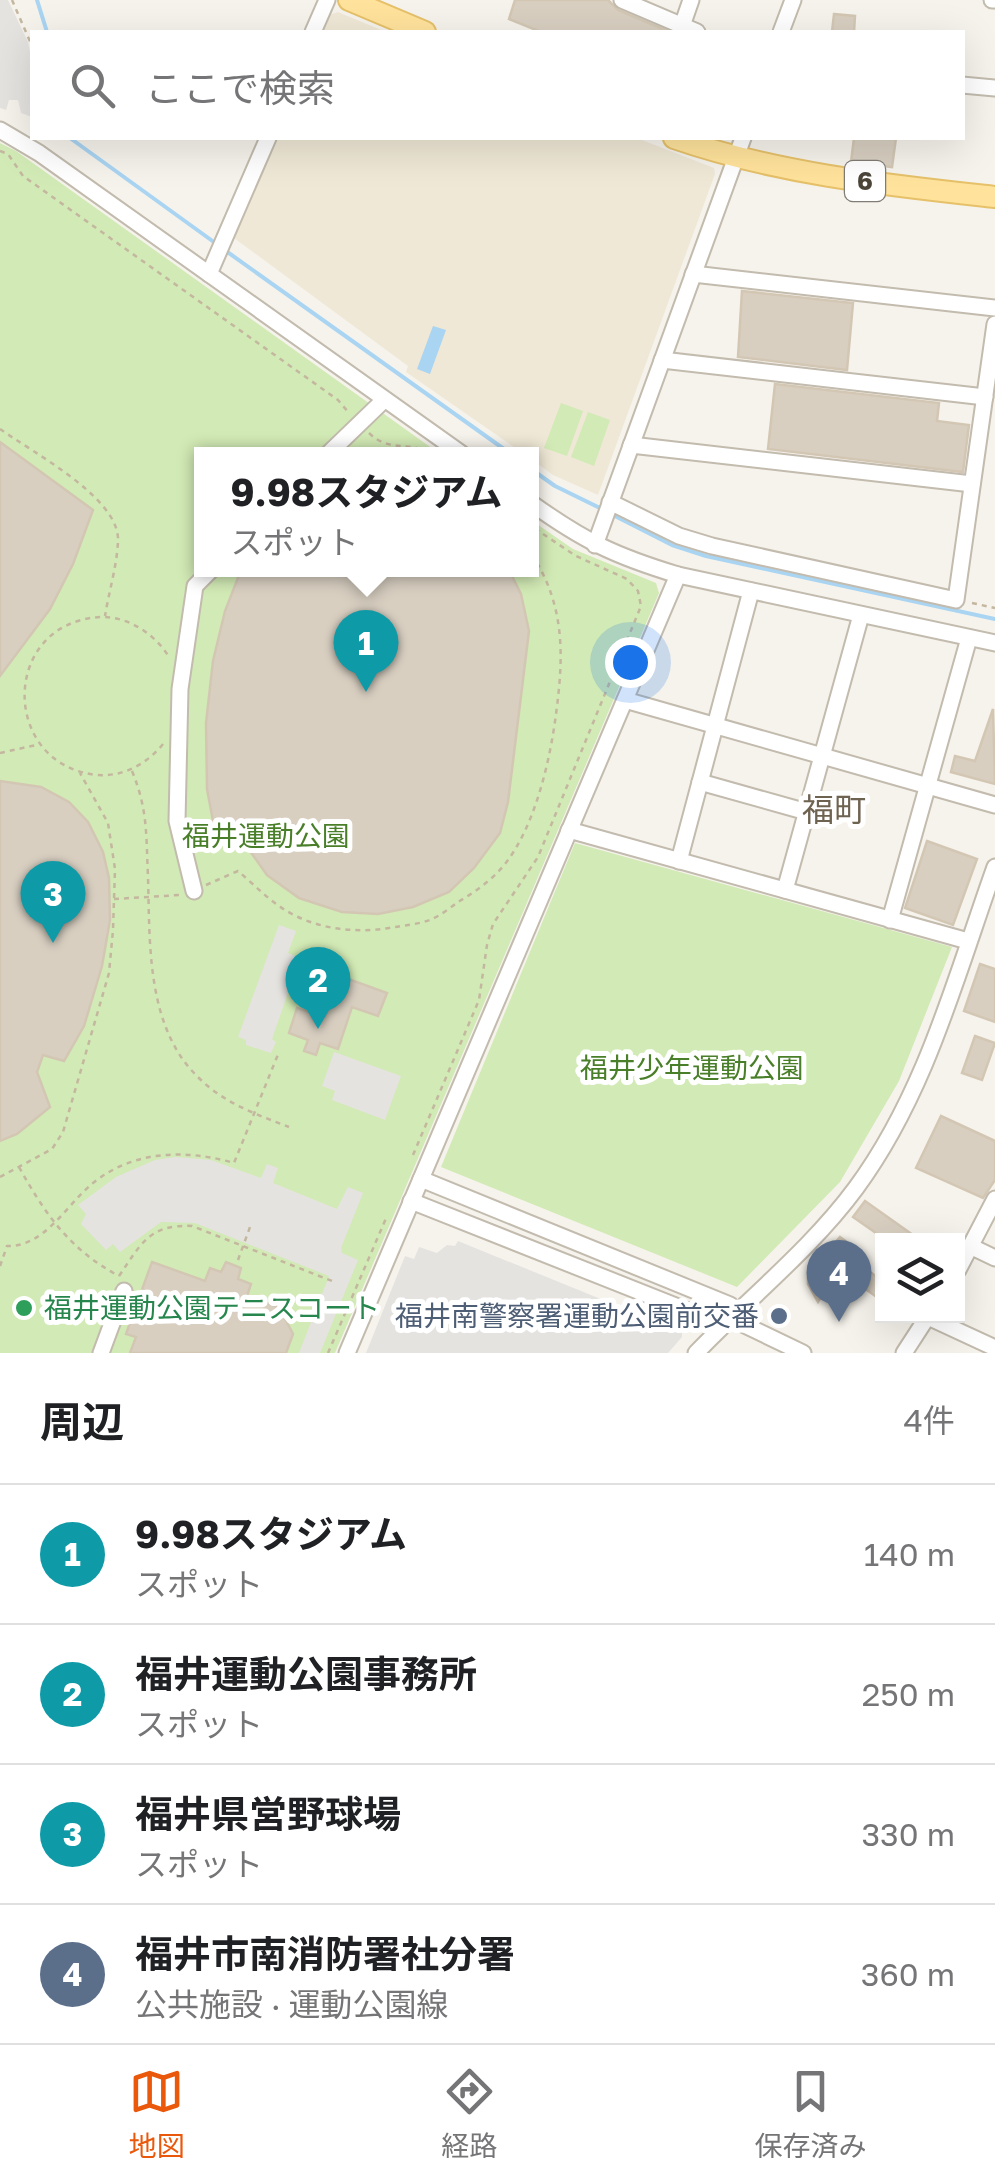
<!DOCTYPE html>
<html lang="ja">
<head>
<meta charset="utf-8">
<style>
	:root { --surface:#fff; --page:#f6f6f6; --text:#202124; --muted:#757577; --line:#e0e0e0; --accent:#ea580c }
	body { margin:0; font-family:"Golos Text","Noto Sans JP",sans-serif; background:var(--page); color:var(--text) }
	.controls { position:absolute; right:30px; bottom:30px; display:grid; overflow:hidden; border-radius:0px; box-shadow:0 10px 40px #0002 }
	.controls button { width:90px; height:90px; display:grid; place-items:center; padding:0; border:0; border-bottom:2px solid var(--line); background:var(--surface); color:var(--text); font:50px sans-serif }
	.you { position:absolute; left:630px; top:662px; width:35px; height:35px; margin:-25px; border:8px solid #fff; border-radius:50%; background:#1a73e8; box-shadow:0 0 0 15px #1a73e833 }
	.badge { display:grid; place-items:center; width:65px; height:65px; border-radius:50%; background:var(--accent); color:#fff; font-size:32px; font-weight:700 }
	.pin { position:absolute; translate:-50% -82px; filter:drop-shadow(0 2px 5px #0008) }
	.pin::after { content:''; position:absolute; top:52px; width:35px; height:30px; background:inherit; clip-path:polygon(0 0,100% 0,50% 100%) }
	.popup { position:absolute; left:194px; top:447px; width:345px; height:130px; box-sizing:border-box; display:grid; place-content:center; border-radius:0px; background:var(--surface); filter:drop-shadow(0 2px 8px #0005); font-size:32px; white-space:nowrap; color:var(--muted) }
	.popup b { font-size:38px; color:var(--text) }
	.popup::after { content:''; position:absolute; left:50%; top:100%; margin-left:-20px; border:20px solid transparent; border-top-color:var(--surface) }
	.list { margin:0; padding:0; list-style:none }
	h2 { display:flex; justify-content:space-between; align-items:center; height:130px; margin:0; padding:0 40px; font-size:42px }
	h2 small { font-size:32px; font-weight:400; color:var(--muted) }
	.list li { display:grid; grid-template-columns:65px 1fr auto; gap:30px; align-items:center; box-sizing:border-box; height:140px; padding:0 40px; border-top:2px solid var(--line) }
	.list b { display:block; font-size:38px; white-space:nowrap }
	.list p { margin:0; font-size:32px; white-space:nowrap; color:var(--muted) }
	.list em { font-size:32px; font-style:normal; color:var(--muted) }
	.icon { flex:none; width:55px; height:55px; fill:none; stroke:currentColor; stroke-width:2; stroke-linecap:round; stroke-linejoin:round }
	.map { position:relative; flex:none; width:995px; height:1353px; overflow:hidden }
	.search { position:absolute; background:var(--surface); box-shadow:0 10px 40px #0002; left:30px; right:30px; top:30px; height:110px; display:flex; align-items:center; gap:25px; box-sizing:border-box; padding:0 35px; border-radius:0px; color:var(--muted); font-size:38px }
	.sheet { height:690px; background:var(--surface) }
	nav { display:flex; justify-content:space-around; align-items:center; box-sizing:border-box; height:140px; border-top:2px solid var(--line); background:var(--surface); font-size:28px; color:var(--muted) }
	nav a { display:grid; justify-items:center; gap:5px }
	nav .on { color:var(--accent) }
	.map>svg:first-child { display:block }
	.education { fill:#efe8d6 }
	.green { fill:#d2eab5 }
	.parking { fill:#e5e3e0 }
	.water { fill:#a9d4f2 }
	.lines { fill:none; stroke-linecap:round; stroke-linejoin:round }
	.stream { stroke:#a9d4f2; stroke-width:4 }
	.building { fill:#d8cfc1; stroke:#d3c7b4; stroke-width:2.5 }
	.minor-casing { stroke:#c2bbae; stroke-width:19 }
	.major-casing { stroke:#e6c16a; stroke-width:24 }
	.path { stroke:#c4b79f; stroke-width:2.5; stroke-dasharray:5 5; stroke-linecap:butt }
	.minor { stroke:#fff; stroke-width:15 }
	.major { stroke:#ffe39c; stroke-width:20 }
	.leisure-dot { fill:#2e9e5b; stroke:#fff; stroke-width:4 }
	.service-dot { fill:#5c6f8a; stroke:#fff; stroke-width:4 }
	.labels { text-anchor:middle; stroke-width:10; stroke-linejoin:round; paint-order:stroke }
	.shield { fill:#fff; stroke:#817c74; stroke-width:2.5 }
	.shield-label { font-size:25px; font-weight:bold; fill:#4b4439 }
	.park-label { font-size:28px; fill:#4a7f2a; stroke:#fff }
	.leisure-label { font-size:28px; fill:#27864d; stroke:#fff; text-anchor:start }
	.service-label { font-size:28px; fill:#4e5e75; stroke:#fff; text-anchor:end }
	.quarter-label { font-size:32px; fill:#6e6250; stroke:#fff }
</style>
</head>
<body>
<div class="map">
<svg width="995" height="1353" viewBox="0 0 995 1353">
	<rect width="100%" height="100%" fill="#f6f3ec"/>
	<g class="education">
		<path d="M 338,12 L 386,32 L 319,32 L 326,16 Z"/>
		<path d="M 274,138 L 637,138 L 714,168 L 715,174 L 598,495 L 553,475 L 531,459 L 531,454 L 524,454 L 406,372 L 408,366 L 234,238 Z"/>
	</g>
	<g class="green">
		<path d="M 0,143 L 16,151 L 440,454 L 201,454 L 201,570 L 531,570 L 531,520 L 573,549 L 656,583 L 659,593 L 335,1353 L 0,1353 Z"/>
		<path d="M 561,403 L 583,411 L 567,456 L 544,448 Z"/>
		<path d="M 588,412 L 610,420 L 594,466 L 571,457 Z"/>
		<path d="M 575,843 L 952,947 L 899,1081 L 840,1182 L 737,1287 L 441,1167 Z"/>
	</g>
	<g class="parking">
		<path d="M 0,0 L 8,0 L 28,42 L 32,62 L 32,117 L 21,113 L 18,100 L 9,100 L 6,110 L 0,108 Z"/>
		<path d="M 279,925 L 296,931 L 288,953 L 300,958 L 272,1039 L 276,1042 L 271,1053 L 246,1045 L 246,1040 L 238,1037 Z"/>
		<path d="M 334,1052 L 401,1076 L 385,1120 L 332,1100 L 335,1091 L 322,1086 Z"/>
		<path d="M 175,1157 L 211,1160 L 261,1178 L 267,1164 L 278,1168 L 273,1183 L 337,1209 L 348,1187 L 363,1193 L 341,1248 L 342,1253 L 358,1260 L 320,1353 L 299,1353 L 329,1276 L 195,1223 L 161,1222 L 120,1252 L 113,1244 L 106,1250 L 81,1224 L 86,1214 L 78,1205 L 116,1177 L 155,1160 Z"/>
		<path d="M 458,1241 L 682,1332 L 682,1337 L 668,1353 L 366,1353 L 405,1256 L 414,1259 L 419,1247 L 437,1253 L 447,1245 L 455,1246 Z"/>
	</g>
	<path class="water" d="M 433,326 L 446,330 L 430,374 L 417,369 Z"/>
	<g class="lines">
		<g class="stream">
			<path d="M 37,0 L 47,32"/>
			<path d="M 70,138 L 218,245"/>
			<path d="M 226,251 L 511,454"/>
			<path d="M 531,469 L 555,486 L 602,509"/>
			<path d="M 611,514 L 672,545 L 706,556 L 995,619"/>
		</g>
	</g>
	<g class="building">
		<path d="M 515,0 L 608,0 L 618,10 L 670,32 L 541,32 L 509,19 Z"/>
		<path d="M 834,14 L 855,16 L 854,32 L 832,32 Z"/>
		<path d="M 854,138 L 896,138 L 892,167 L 851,162 Z"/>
		<path d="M 742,291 L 853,303 L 847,370 L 738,357 Z"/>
		<path d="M 775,384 L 939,403 L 937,421 L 969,425 L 963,472 L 768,449 Z"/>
		<path d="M 0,442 L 93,510 L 73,564 L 50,609 L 0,676 Z"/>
		<path d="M 241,570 L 509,570 L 521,594 L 529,631 L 508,802 L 500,833 L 474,868 L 449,892 L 413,907 L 378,914 L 342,912 L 299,898 L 267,875 L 240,837 L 217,842 L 207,789 L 206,723 L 213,661 L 225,611 Z"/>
		<path d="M 993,709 L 995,784 L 951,772 L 955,756 L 975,761 Z"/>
		<path d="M 0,781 L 41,787 L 69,802 L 88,822 L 103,852 L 109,878 L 110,920 L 102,966 L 84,1026 L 64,1061 L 43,1055 L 37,1072 L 50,1107 L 17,1134 L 0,1141 Z"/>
		<path d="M 927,841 L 977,859 L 953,925 L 905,908 Z"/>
		<path d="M 980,964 L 995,969 L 995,1022 L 964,1011 Z"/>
		<path d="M 340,976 L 387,993 L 378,1016 L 352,1007 L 338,1049 L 320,1043 L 316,1055 L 304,1051 L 308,1040 L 289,1033 L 297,1008 L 325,1017 Z"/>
		<path d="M 975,1036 L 995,1043 L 982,1080 L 962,1073 Z"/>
		<path d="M 941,1116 L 995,1141 L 995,1180 L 983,1198 L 916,1168 Z"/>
		<path d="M 865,1201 L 920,1240 L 886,1240 L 853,1217 Z"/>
		<path d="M 840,1237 L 855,1248 L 849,1256 L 882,1281 L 882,1301 L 848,1276 L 830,1303 L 821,1297 L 818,1302 L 808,1284 L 808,1274 Z"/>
		<path d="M 152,1262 L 205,1281 L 210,1268 L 221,1272 L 226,1262 L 241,1268 L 238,1279 L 251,1284 L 247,1296 L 279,1307 L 293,1334 L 286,1353 L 130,1353 L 136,1337 L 126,1334 Z"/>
	</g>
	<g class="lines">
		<defs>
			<g id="minor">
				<path d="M 622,0 L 697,32"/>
				<path d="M 992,0 L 995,0"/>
				<path d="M 682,26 L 691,0"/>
				<path d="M 313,32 L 327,0"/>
				<path d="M 781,32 L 793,0"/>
				<path d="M 962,85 L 995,88"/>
				<path d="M 0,130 L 39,153 L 462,454"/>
				<path d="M 209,274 L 268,138"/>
				<path d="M 693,274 L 995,308"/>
				<path d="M 662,360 L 985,397"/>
				<path d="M 631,445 L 972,484"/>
				<path d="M 328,454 L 384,400"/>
				<path d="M 610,502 L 679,536 L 712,546 L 956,600 L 995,324"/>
				<path d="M 531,503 C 584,541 615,556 678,575 L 995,643"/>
				<path d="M 595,545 L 743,138"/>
				<path d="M 625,700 L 995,805"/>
				<path d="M 700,782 L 807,812"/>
				<path d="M 569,830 L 968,941"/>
				<path d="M 679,861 L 751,591"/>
				<path d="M 785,890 L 861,615"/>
				<path d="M 194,891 L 177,821 L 180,689 L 195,586 L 211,570"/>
				<path d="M 890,920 L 969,638"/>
				<path d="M 421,1179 L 730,1305 L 730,1318"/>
				<path d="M 411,1201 L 716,1322 L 730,1318"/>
				<path d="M 972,1247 L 995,1258"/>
				<path d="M 958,1270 L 995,1199"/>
				<path d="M 928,1317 L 995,1348"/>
				<path d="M 730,1318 L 803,1353"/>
				<path d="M 101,1353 L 124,1291"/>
				<path d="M 347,1353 L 678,575"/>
				<path d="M 696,1353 C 749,1298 811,1249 856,1188 C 926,1093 956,976 995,867"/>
				<path d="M 904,1353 L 928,1316"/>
			</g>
			<g id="major">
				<path d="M 349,0 L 425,32"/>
				<path d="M 674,138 C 778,174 886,185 995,197"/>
			</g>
		</defs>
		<use href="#minor" class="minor-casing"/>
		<use href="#major" class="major-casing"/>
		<g class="path">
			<path d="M 12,0 L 32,46"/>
			<path d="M 0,151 L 8,154 L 23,176 L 338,400 L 349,413"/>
			<path d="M 0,429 C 32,452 116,496 118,538 C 118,562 109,591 105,616"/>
			<path d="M 369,433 C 389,453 412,441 435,454"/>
			<path d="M 972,603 L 995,608"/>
			<path d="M 163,744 C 147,764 123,777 97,775 C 0,765 0,623 100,617 C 128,616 155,634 169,657"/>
			<path d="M 0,753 L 36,745"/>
			<path d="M 132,771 C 148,810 146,835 148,877 C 150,945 146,1030 201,1080 C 226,1104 258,1115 289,1127"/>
			<path d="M 206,885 L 238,871 C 258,888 274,906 298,917 C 328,931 363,933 395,927 C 406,925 421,924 432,919 C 441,915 450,908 458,902 C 475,892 492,880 505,864 C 535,826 550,761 556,714 C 564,654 565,605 531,553"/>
			<path d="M 114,899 L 180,895"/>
			<path d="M 413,1155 L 479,1000 L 487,945 L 493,924 L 538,857 L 641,606 L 638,591 L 627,579 L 576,556 L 531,526"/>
			<path d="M 19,1167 C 45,1214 70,1250 119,1276"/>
			<path d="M 0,1177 L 52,1149 L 63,1132 L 109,973 L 113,930 L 115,869 L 108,823 L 80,773"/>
			<path d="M 238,1260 L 250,1227"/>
			<path d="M 0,1266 L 7,1246 C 45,1247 66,1205 93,1183 C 134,1150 186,1149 234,1163 L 279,1052"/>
			<path d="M 119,1276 C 141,1244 149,1224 192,1226 L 332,1281"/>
			<path d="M 328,1353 L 387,1216"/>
		</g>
		<use href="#minor" class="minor"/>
		<use href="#major" class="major"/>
	</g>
	<circle class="leisure-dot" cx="24" cy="1308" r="10"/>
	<circle class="service-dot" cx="779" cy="1316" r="10"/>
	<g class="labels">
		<rect class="shield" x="845" y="161" width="40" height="40" rx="8"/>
		<g class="shield-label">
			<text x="865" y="190">6</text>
		</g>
		<g class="park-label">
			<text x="266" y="846">福井運動公園</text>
			<text x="692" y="1078">福井少年運動公園</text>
		</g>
		<g class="leisure-label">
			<text x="44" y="1318">福井運動公園テニスコート</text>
		</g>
		<g class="service-label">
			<text x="759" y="1326">福井南警察署運動公園前交番</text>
		</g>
		<g class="quarter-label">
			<text x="834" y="821">福町</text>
		</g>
	</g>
</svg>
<div class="controls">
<button><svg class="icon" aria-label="layers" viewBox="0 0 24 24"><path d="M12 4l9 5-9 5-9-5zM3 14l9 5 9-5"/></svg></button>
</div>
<div class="you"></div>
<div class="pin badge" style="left:366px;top:692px;background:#0f9aa8">1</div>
<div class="popup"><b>9.98スタジアム</b>スポット</div>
<div class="pin badge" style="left:318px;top:1029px;background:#0f9aa8">2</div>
<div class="pin badge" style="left:53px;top:943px;background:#0f9aa8">3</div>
<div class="pin badge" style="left:839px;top:1322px;background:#5c6f8a">4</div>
<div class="search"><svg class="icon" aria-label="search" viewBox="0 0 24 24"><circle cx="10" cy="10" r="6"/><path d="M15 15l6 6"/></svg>ここで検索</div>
</div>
<section class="sheet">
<h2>周辺<small>4件</small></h2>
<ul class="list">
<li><span class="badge" style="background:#0f9aa8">1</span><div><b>9.98スタジアム</b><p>スポット</p></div><em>140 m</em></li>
<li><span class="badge" style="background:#0f9aa8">2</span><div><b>福井運動公園事務所</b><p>スポット</p></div><em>250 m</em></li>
<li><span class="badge" style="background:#0f9aa8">3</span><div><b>福井県営野球場</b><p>スポット</p></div><em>330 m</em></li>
<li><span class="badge" style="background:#5c6f8a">4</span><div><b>福井市南消防署社分署</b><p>公共施設 · 運動公園線</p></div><em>360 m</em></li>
</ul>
</section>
<nav>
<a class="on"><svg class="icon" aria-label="map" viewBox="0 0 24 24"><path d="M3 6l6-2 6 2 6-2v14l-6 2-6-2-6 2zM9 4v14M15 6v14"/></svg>地図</a>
<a><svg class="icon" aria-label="directions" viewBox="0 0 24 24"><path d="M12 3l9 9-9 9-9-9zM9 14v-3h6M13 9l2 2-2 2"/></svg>経路</a>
<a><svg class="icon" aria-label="saved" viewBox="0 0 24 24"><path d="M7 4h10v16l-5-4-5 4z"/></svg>保存済み</a>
</nav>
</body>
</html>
